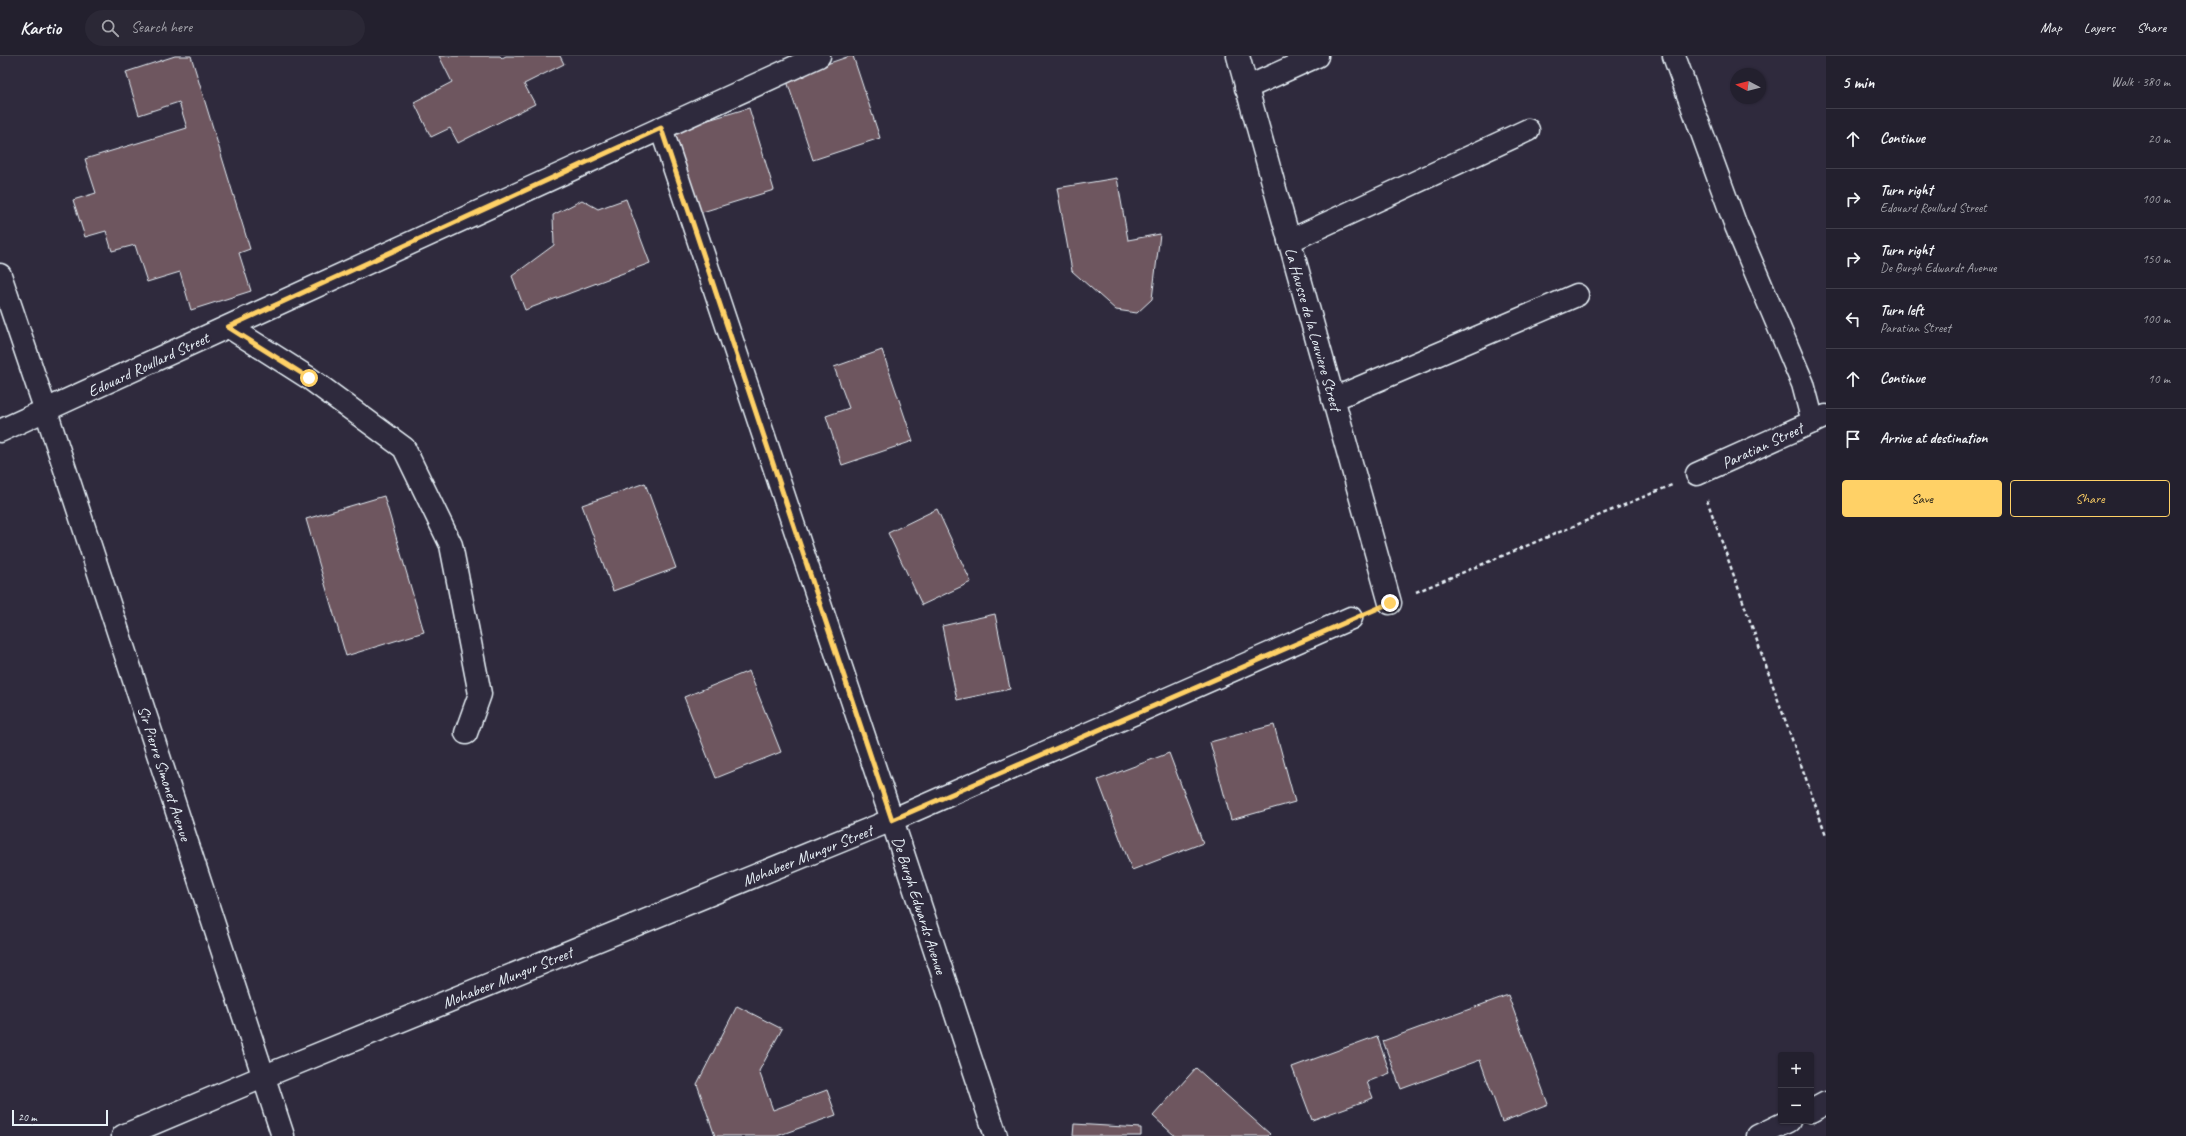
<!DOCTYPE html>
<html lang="en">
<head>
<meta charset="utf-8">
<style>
	:root { --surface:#23202e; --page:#2b2836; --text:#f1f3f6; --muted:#a3a3aa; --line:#403e4a; --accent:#ffd166 }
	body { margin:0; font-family:Caveat,sans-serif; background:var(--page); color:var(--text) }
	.controls { position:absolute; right:12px; bottom:12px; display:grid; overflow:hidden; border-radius:4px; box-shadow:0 1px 3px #0004 }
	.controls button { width:36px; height:36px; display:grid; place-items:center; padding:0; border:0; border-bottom:1px solid var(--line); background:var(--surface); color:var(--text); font:20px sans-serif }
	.compass { position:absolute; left:1730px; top:12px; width:36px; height:36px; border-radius:50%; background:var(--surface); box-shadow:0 1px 3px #0004; rotate:277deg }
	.scale { position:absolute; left:12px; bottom:10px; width:96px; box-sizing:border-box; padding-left:4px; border:2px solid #e8f1f8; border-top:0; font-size:11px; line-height:14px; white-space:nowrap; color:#e8f1f8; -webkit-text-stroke:3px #2f2a3d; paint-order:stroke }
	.stop { position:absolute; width:12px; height:12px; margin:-9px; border:3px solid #ffd166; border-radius:50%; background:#fff }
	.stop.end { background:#ffd166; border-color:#fff; box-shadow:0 1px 4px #0008 }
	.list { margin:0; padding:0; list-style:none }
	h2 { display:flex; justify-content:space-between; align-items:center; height:52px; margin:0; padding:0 16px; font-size:17px }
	h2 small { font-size:13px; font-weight:400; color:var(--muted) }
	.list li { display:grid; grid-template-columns:26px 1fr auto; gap:12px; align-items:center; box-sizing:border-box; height:60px; padding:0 16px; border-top:1px solid var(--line) }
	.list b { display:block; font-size:15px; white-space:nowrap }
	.list p { margin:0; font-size:13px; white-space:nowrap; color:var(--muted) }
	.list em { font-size:13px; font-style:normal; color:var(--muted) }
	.actions { display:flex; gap:8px; padding:12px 16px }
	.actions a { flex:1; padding:9px 0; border:1px solid var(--accent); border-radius:4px; text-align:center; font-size:14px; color:var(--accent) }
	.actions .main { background:var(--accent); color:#111 }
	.icon { flex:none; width:22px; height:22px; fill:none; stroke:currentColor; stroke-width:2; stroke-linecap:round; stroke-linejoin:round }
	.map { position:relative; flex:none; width:1826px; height:1080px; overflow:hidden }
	header { display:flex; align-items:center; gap:24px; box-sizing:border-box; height:56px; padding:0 20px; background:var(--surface); border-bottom:1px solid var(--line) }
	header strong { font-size:19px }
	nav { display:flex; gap:22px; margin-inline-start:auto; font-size:14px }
	.search { width:280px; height:36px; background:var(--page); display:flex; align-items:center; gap:10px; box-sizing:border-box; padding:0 14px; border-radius:22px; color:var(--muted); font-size:15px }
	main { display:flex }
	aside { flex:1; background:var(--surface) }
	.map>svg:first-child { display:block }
	.building { fill:#6e565f; stroke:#e8f1f8 }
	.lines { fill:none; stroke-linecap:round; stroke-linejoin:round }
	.minor-casing { stroke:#e8f1f8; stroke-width:25 }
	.path { stroke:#e8f1f8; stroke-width:2.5; stroke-dasharray:4 3; stroke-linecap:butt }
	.minor { stroke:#2f2a3d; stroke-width:22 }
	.route { stroke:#ffd166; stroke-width:5 }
	.labels { text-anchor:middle; stroke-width:3.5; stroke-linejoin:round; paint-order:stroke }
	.street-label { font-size:16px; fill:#e8f1f8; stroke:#2f2a3d }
</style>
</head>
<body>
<header>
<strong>Kartio</strong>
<div class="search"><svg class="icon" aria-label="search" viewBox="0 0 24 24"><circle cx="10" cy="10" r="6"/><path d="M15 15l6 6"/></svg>Search here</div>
<nav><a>Map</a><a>Layers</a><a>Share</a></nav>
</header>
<main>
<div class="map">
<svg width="1826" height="1080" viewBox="0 0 1826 1080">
	<rect width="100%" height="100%" fill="#2f2a3d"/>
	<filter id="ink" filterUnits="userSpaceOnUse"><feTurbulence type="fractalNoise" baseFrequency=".025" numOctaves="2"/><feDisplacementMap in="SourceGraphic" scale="8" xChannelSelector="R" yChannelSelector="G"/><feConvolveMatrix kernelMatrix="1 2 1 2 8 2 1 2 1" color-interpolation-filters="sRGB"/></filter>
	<g filter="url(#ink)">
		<g class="building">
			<path d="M 175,0 L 191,0 L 250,193 L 239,197 L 251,235 L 191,254 L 180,216 L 147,226 L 135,189 L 112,195 L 106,175 L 85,181 L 73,144 L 96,137 L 85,103 L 187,72 L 179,46 L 139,59 L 126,16 Z"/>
			<path d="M 439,0 L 500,0 L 502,2 L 506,0 L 560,0 L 564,8 L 524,28 L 535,48 L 458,87 L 450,72 L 431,81 L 414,46 L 452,26 Z"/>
			<path d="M 850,0 L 853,0 L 880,82 L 813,104 L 786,22 Z"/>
			<path d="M 749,52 L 774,134 L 699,157 L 674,74 Z"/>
			<path d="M 1117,122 L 1128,184 L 1160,178 L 1152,243 L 1137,257 L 1116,254 L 1072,215 L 1057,132 Z"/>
			<path d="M 626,143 L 650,207 L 525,254 L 512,220 L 554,189 L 553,159 L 582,144 L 598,153 Z"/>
			<path d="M 882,294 L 913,385 L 842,409 L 826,360 L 849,352 L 834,311 Z"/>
			<path d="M 645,427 L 676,512 L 613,535 L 582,449 Z"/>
			<path d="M 384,440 L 424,576 L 346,600 L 306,463 Z"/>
			<path d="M 937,453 L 971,526 L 922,549 L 888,477 Z"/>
			<path d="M 995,558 L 1010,633 L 957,644 L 942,570 Z"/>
			<path d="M 749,615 L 781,696 L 716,722 L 684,641 Z"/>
			<path d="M 1274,669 L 1295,746 L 1231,764 L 1210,686 Z"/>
			<path d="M 1169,697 L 1203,787 L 1132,814 L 1098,724 Z"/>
			<path d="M 1508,939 L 1548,1048 L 1502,1066 L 1480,1004 L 1401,1033 L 1383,985 Z"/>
			<path d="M 737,950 L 782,973 L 759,1015 L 773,1054 L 827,1034 L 836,1059 L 777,1080 L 715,1080 L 697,1028 Z"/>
			<path d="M 1377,980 L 1390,1017 L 1367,1026 L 1373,1042 L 1312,1064 L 1292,1011 Z"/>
			<path d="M 1196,1012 L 1270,1078 L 1268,1080 L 1175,1080 L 1153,1060 Z"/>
			<path d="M 1074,1068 L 1141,1072 L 1141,1080 L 1073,1080 Z"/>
		</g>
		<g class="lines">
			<defs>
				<g id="minor">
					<path d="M 1238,0 L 1390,547"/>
					<path d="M 1674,0 L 1736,170 L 1803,328 L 1813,366"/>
					<path d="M 1246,32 L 1317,0"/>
					<path d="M 661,72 L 892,764 L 996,1080"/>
					<path d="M 1289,185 L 1528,74"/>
					<path d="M 0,219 L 46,355 L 283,1080"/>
					<path d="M 229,271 L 309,322 L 404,392 L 451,489 L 480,638 L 466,677"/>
					<path d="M 1333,343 L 1577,239"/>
					<path d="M 0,375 L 819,0"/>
					<path d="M 1697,418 L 1826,360"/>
					<path d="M 1811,1055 L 1826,1047"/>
					<path d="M 123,1080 L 265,1020 L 892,764 L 1351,562"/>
					<path d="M 1758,1080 L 1789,1065"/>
				</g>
			</defs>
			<use href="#minor" class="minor-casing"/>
			<g class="path">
				<path d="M 1707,444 L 1826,779"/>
				<path d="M 1416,536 L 1672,429"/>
			</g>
			<use href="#minor" class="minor"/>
		</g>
	</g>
	<g class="lines" filter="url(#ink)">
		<path class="route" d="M 309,322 L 228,271 L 661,72 L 892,764 L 1390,547"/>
	</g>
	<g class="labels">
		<g class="street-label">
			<text transform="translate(1314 273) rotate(74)" y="6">La Hausse de la Louviere Street</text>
			<text transform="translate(148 308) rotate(-25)" y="6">Edouard Roullard Street</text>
			<text transform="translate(1762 389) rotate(-25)" y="6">Paratian Street</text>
			<text transform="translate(165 717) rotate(72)" y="6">Sir Pierre Simonet Avenue</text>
			<text transform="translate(807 799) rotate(-22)" y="6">Mohabeer Mungur Street</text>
			<text transform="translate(920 849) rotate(72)" y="6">De Burgh Edwards Avenue</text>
			<text transform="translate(507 921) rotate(-22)" y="6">Mohabeer Mungur Street</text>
		</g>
	</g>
</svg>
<div class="controls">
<button>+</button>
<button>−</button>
</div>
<svg class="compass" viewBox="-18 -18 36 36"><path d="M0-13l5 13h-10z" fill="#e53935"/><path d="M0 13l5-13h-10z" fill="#a3a3aa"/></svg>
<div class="scale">20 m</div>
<div class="stop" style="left:309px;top:322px"></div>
<div class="stop end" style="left:1390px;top:547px"></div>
</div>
<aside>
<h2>5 min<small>Walk · 380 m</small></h2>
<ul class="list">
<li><svg class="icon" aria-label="ahead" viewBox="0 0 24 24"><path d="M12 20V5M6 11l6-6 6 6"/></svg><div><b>Continue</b></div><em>20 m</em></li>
<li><svg class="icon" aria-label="right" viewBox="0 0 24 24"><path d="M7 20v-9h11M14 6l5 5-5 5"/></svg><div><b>Turn right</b><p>Edouard Roullard Street</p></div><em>100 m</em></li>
<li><svg class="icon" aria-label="right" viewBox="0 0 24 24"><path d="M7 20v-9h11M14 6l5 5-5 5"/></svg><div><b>Turn right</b><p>De Burgh Edwards Avenue</p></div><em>150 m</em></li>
<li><svg class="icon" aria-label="left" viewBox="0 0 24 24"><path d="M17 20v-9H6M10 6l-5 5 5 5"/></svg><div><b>Turn left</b><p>Paratian Street</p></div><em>100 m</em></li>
<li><svg class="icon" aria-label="ahead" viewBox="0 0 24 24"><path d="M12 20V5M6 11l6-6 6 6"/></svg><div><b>Continue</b></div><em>10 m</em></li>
<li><svg class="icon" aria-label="arrive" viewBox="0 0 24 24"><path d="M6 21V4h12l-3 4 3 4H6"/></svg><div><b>Arrive at destination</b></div></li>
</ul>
<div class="actions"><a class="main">Save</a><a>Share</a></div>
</aside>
</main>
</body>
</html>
